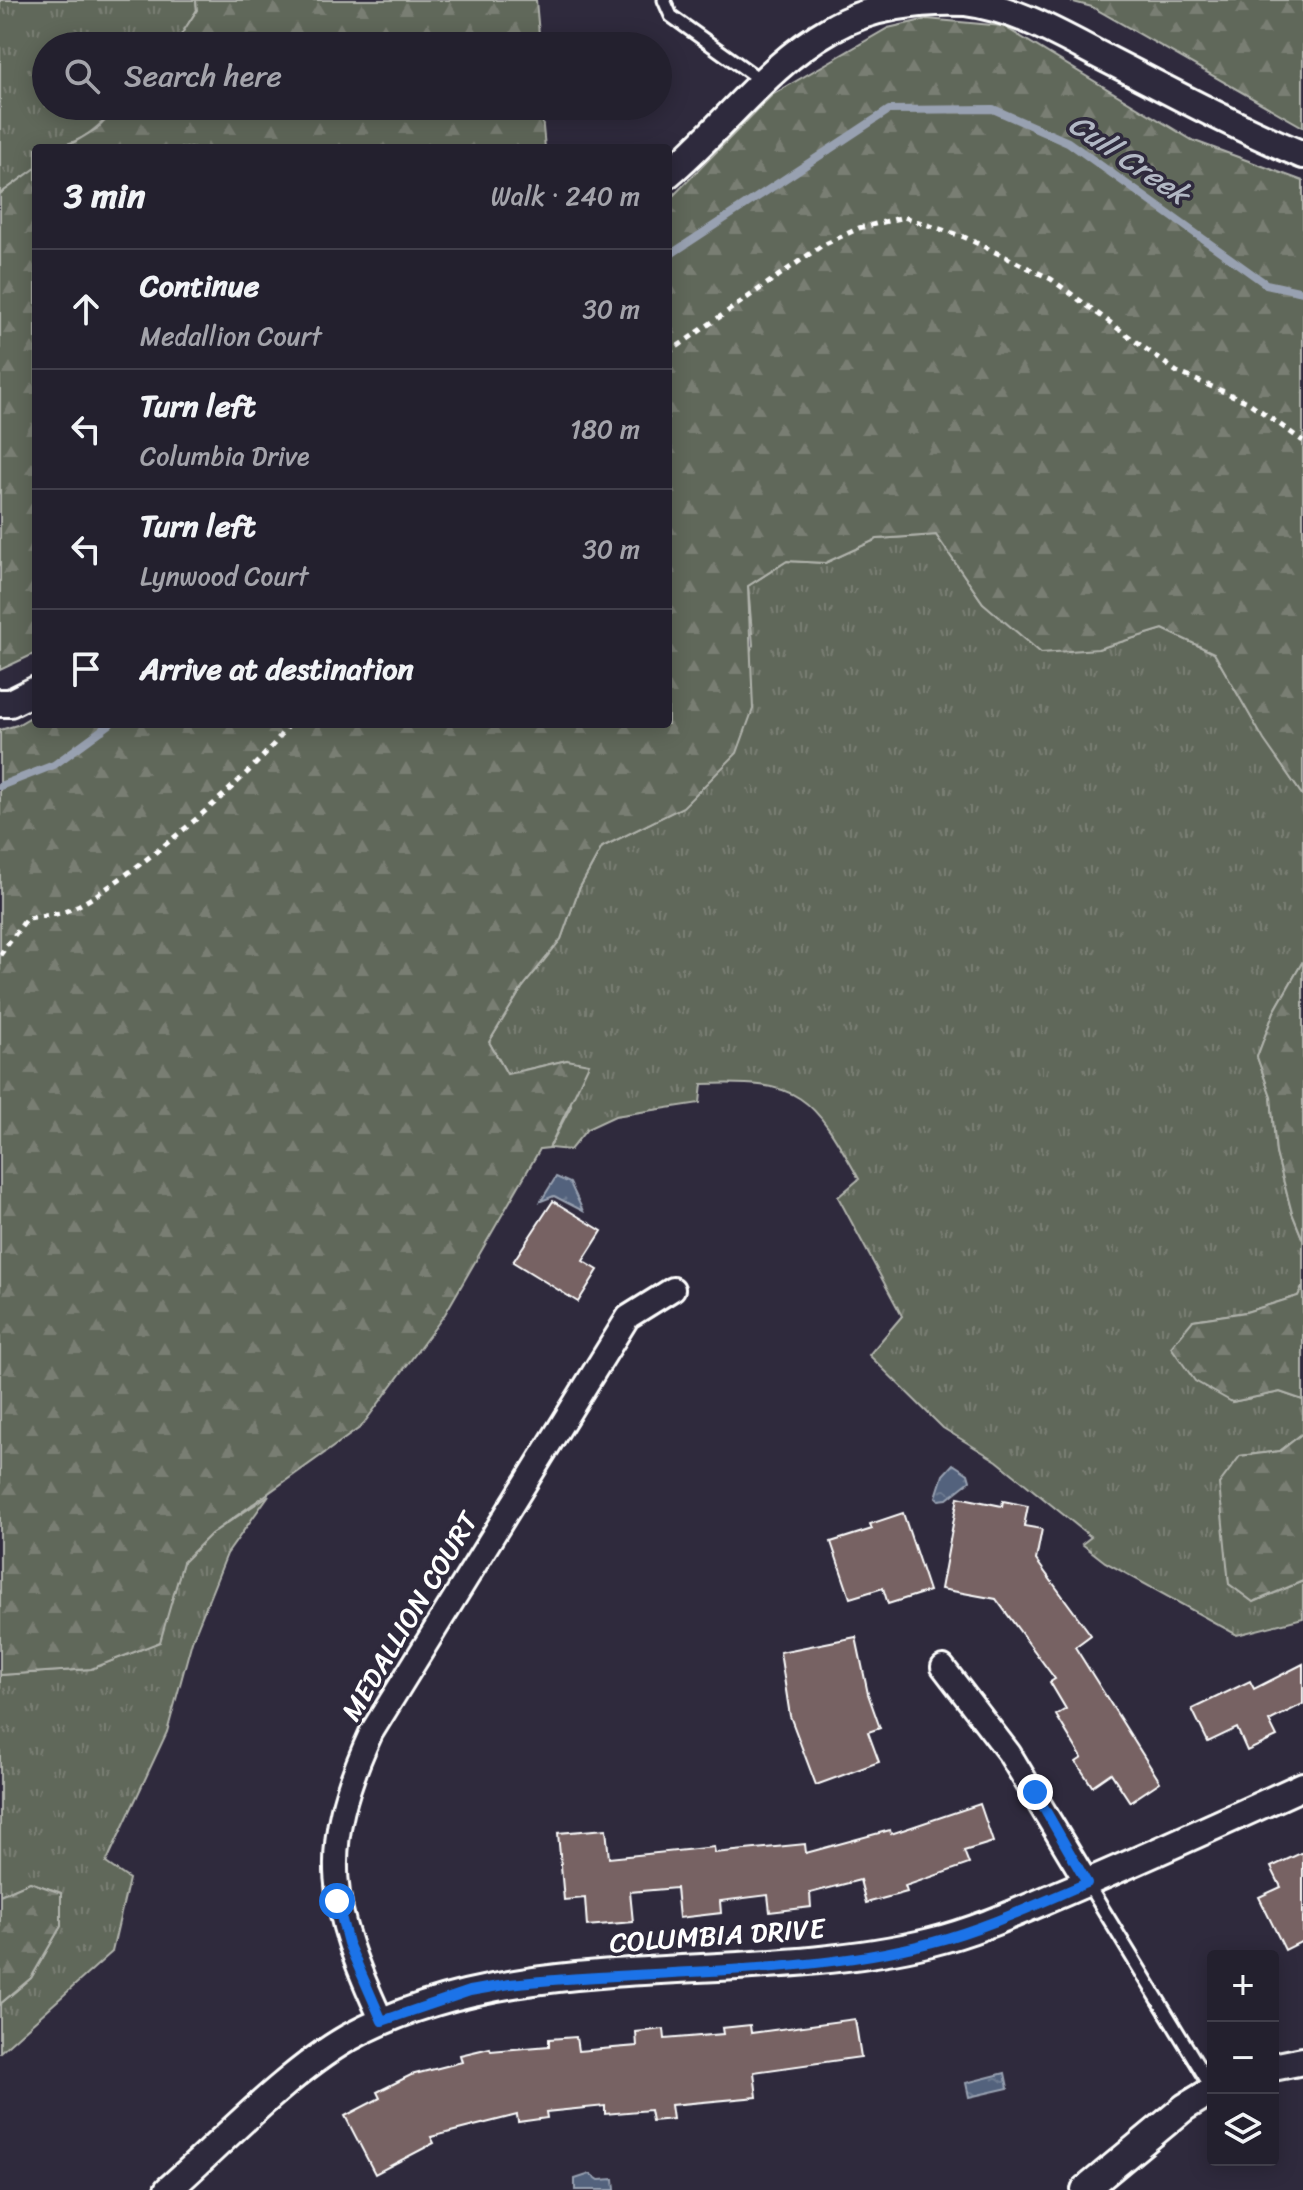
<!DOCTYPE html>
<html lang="en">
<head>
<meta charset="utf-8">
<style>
	:root { --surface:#23202e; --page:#2f2d3a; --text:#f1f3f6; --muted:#a3a3aa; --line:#403e4a }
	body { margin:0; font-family:Sriracha,sans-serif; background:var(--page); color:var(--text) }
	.controls { position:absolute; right:24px; bottom:24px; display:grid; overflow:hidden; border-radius:8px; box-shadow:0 4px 20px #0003 }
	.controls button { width:72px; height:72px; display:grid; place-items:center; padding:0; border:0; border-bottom:2px solid var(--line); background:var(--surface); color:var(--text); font:40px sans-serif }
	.stop { position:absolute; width:24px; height:24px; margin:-18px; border:6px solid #1a73e8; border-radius:50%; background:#fff }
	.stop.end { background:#1a73e8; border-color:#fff; box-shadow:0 2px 8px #0008 }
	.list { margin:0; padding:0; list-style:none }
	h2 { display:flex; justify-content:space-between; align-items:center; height:104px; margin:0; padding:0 32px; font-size:34px }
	h2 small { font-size:26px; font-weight:400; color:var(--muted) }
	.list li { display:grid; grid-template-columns:52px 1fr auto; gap:24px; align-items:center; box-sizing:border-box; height:120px; padding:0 32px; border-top:2px solid var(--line) }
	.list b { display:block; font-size:30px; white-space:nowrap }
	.list p { margin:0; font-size:26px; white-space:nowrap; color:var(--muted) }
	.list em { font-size:26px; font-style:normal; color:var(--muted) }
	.icon { flex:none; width:44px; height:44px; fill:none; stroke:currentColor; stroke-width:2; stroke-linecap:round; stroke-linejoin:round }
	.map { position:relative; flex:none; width:1303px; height:2190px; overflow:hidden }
	.search { position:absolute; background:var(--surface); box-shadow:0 4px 20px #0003; left:32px; top:32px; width:640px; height:88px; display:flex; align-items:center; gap:20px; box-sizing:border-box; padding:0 28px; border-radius:44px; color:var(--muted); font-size:30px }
	.panel { position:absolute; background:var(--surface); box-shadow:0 4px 20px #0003; left:32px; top:144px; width:640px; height:584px; border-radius:8px }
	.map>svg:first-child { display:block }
	.grass { fill:url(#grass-tufts); stroke:#b0b3ac; stroke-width:2 }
	.forest { fill:url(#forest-firs); stroke:#b0b3ac; stroke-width:2 }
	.water { fill:url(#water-ripples); stroke:#98a1b1; stroke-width:2 }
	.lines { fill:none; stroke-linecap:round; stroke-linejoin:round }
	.stream { stroke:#98a1b1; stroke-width:8 }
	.building { fill:#776264; stroke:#fff; stroke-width:2 }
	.service-casing { stroke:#fff; stroke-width:17 }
	.minor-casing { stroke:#fff; stroke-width:28 }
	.tertiary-casing { stroke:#fff; stroke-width:32 }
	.path { stroke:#fff; stroke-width:5; stroke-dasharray:6 6; stroke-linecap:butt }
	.service { stroke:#2f2a3d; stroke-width:11 }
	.minor { stroke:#2f2a3d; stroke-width:22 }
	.tertiary { stroke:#2f2a3d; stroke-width:26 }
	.route { stroke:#1a73e8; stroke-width:10 }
	.labels { text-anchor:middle; stroke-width:7; stroke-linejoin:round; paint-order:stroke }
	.street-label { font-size:28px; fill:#fff; stroke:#2f2a3d }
	.water-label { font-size:30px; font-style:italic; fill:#b2b8c4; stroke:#2f2a3d }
</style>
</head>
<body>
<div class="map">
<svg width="1303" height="2190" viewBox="0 0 1303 2190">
	<defs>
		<pattern id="grass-tufts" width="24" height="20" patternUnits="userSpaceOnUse" patternTransform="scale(2)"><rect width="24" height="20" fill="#61675a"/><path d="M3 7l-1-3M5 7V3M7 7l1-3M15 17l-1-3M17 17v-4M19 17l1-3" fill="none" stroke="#797e73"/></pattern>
		<pattern id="forest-firs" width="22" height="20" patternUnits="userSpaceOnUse" patternTransform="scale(2)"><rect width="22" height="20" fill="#61675a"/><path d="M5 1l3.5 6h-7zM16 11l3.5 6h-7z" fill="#797e73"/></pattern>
		<pattern id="water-ripples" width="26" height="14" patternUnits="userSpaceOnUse" patternTransform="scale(2)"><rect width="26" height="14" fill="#53627d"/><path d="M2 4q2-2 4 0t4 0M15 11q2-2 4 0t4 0" fill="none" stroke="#6d7a90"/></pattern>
	</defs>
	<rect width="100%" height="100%" fill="#2f2a3d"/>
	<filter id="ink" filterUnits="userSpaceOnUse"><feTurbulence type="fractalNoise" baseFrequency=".0125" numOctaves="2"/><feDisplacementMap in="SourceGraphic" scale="16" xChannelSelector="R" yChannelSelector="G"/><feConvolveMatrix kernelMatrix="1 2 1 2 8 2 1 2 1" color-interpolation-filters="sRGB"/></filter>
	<g filter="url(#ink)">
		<g class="grass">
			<path d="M 0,0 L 196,0 L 197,10 L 174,46 L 46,46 L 46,106 L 119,106 C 92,134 76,148 36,148 L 36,168 L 0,194 Z"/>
			<path d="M 936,535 L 983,603 L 1098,649 L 1163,629 L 1214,653 L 1264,739 L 1303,796 L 1303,961 L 1274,1012 L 1257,1057 L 1271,1096 L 1276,1153 L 1292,1213 L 1303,1240 L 1303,1286 L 1298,1296 L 1246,1312 L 1193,1320 L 1232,1402 L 1280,1392 L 1303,1400 L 1303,1433 L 1280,1451 L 1240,1456 L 1226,1548 L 1229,1584 L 1254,1602 L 1303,1581 L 1303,1618 L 1237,1635 L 1105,1562 L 1082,1544 L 1091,1537 L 997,1461 L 943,1428 L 869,1355 L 902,1316 L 838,1197 L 859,1179 C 812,1095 801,1080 702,1084 L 700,1103 L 615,1116 L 587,1129 L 570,1150 L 549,1148 L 571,1106 L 567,1060 L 507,1074 L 489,1042 L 522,988 L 561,939 L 579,889 L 602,847 L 682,807 L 753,645 L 748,586 L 787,561 L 825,563 L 877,539 Z"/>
			<path d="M 269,1495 L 227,1554 L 192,1641 L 167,1732 L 106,1863 L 129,1879 L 112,1952 L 0,2052 L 0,2004 L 31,1978 L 61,1926 L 61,1893 L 30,1882 L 0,1895 L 0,1675 L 91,1669 L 159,1642 L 183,1562 L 211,1534 Z"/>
		</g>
		<g class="forest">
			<path d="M 196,0 L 536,0 L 540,46 L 174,46 L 197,10 Z"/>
			<path d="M 1066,0 L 1303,0 L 1303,127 L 1092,7 Z"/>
			<path d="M 927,19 L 1003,26 L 1192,140 L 1303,181 L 1303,796 L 1264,740 L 1214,653 L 1163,629 L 1098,649 L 1041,653 L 983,603 L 936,535 L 877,539 L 825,563 L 787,561 L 748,586 L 753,709 L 737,753 L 683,807 L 602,847 L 579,889 L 561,939 L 522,988 L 489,1042 L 507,1074 L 567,1060 L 589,1064 L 549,1148 L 540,1149 L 445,1314 L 361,1427 L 211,1534 L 183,1562 L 160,1642 L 91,1669 L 0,1675 L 0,730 L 17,725 L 36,714 L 36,724 L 668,724 L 668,201 L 772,95 L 888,28 Z"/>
			<path d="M 119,106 L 541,106 L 545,148 L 65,148 L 98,128 Z"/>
			<path d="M 36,168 L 36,653 L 0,670 L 0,194 Z"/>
			<path d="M 1303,961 L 1303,1240 L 1292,1213 L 1276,1153 L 1271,1096 L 1257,1057 L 1274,1012 Z"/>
			<path d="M 1303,1286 L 1303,1400 L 1280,1392 L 1232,1402 L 1195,1381 L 1171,1347 L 1193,1320 L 1246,1312 L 1298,1296 Z"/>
			<path d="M 1303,1433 L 1303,1581 L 1253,1602 L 1229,1584 L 1219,1484 L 1240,1456 L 1280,1451 Z"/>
			<path d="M 30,1882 L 61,1893 L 61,1926 L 31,1978 L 0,2004 L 0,1895 Z"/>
		</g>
		<g class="water">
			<path d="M 556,1177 L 570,1183 L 583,1211 L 554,1196 L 541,1201 Z"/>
			<path d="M 953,1464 L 968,1474 L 970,1481 L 947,1499 L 939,1500 L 936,1497 L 943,1475 Z"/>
			<path d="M 1005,2073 L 1008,2088 L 969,2097 L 966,2083 Z"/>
			<path d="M 590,2174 L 599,2180 L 614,2179 L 615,2190 L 575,2190 L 575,2179 Z"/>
		</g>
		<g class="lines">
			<g class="stream">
				<path d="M 668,256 L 889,110 L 993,109 L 1068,142 L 1266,284 L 1303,292"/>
				<path d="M 0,786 L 54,765 L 110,724"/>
			</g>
		</g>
		<g class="building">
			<path d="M 553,1201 L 602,1231 L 583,1261 L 598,1270 L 578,1302 L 513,1262 Z"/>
			<path d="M 958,1497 L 1002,1506 L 1003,1501 L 1028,1506 L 1024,1526 L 1042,1529 L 1036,1560 L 1091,1635 L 1075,1647 L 1160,1782 L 1130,1802 L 1111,1773 L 1092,1786 L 1076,1762 L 1082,1758 L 1056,1715 L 1066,1709 L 1050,1682 L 1055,1679 L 996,1599 L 941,1589 Z"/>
			<path d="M 903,1513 L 929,1591 L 888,1604 L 883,1588 L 850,1598 L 831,1542 L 872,1529 L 870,1524 Z"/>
			<path d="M 856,1637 L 868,1694 L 880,1728 L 868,1732 L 879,1762 L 816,1785 L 790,1716 L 780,1652 Z"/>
			<path d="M 1303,1664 L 1303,1704 L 1269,1721 L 1277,1737 L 1247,1751 L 1237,1728 L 1208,1742 L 1192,1709 L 1250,1681 L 1254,1689 Z"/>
			<path d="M 980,1804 L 993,1842 L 964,1851 L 969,1864 L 905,1886 L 907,1892 L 866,1903 L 860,1880 L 810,1893 L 811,1907 L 770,1912 L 768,1895 L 720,1901 L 721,1913 L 679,1918 L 676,1888 L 630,1892 L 633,1922 L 587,1926 L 585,1898 L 564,1900 L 558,1833 L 606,1829 L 609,1858 L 714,1847 L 715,1853 L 805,1844 L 806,1853 L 890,1830 L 891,1834 Z"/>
			<path d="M 1303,1852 L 1303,1941 L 1285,1950 L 1259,1897 L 1281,1887 L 1271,1867 Z"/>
			<path d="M 855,2019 L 861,2057 L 754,2072 L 757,2097 L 671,2105 L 673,2119 L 652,2121 L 650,2110 L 605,2114 L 605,2106 L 546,2112 L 547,2118 L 518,2122 L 517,2115 L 431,2137 L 434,2143 L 375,2174 L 345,2116 L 380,2098 L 377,2092 L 411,2075 L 462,2062 L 460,2055 L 490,2048 L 491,2051 L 549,2046 L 549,2039 L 576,2037 L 578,2051 L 637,2046 L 636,2032 L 664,2029 L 665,2039 L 723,2034 L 722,2028 L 750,2025 L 751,2033 Z"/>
		</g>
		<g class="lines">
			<defs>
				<g id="service">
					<path d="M 664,0 L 671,16 L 763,82"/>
					<path d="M 1087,1883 L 1213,2090"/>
				</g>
				<g id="minor">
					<path d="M 943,1667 L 1009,1753 L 1087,1883"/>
					<path d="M 382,2021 C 329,1907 317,1850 371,1733 L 628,1317 L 673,1289"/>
				</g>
				<g id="tertiary">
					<path d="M 668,174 C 723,128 768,64 831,29 C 870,6 922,0 966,2 C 1014,8 1059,34 1101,56 C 1168,90 1233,126 1303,155"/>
					<path d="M 0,703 L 10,703 L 36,690"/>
					<path d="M 1273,2067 L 1303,2061"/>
					<path d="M 168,2190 C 222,2142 287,2073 348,2038 C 520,1943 742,1988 931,1942 C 977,1931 1022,1910 1065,1892 C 1145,1858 1224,1822 1303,1786"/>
					<path d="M 1085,2190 L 1185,2107 L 1213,2090"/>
				</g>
			</defs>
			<use href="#service" class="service-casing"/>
			<use href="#minor" class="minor-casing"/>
			<use href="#tertiary" class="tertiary-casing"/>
			<g class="path">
				<path d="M 668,353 L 821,246 L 859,228 L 904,217 L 964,237 L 1051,279 L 1177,372 L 1248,402 L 1303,441"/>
				<path d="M 0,955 L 27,918 C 41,916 57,915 69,910 C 117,890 264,769 288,724"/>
			</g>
			<use href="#service" class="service"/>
			<use href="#minor" class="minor"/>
			<use href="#tertiary" class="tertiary"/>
		</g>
	</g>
	<g class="lines" filter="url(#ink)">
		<path class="route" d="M 337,1901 L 348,1943 L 382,2021 L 470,1991 L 510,1984 C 650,1968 797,1978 933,1942 C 986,1928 1037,1904 1087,1883 L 1035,1792"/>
	</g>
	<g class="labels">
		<g class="street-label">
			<text transform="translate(409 1616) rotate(-59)" y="10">MEDALLION COURT</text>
			<text transform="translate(717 1935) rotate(-4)" y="10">COLUMBIA DRIVE</text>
		</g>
		<g class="water-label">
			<text transform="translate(1129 159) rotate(34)" y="10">Cull Creek</text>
		</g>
	</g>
</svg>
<div class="controls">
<button>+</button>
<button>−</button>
<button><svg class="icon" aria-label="layers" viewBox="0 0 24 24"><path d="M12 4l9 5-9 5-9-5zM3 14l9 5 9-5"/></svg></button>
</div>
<div class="stop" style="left:337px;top:1901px"></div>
<div class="stop end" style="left:1035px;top:1792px"></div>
<div class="search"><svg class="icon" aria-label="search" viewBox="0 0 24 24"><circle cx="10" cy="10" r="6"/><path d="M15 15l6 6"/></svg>Search here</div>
<section class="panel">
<h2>3 min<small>Walk · 240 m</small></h2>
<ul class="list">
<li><svg class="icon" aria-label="ahead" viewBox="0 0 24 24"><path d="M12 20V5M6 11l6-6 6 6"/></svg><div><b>Continue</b><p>Medallion Court</p></div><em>30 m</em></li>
<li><svg class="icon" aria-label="left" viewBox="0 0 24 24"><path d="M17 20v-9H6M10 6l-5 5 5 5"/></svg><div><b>Turn left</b><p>Columbia Drive</p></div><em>180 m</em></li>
<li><svg class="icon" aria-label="left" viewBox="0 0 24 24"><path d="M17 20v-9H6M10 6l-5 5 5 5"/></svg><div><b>Turn left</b><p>Lynwood Court</p></div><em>30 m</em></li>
<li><svg class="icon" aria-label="arrive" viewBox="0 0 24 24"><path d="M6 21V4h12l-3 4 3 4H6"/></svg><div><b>Arrive at destination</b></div></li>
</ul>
</section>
</div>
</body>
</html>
